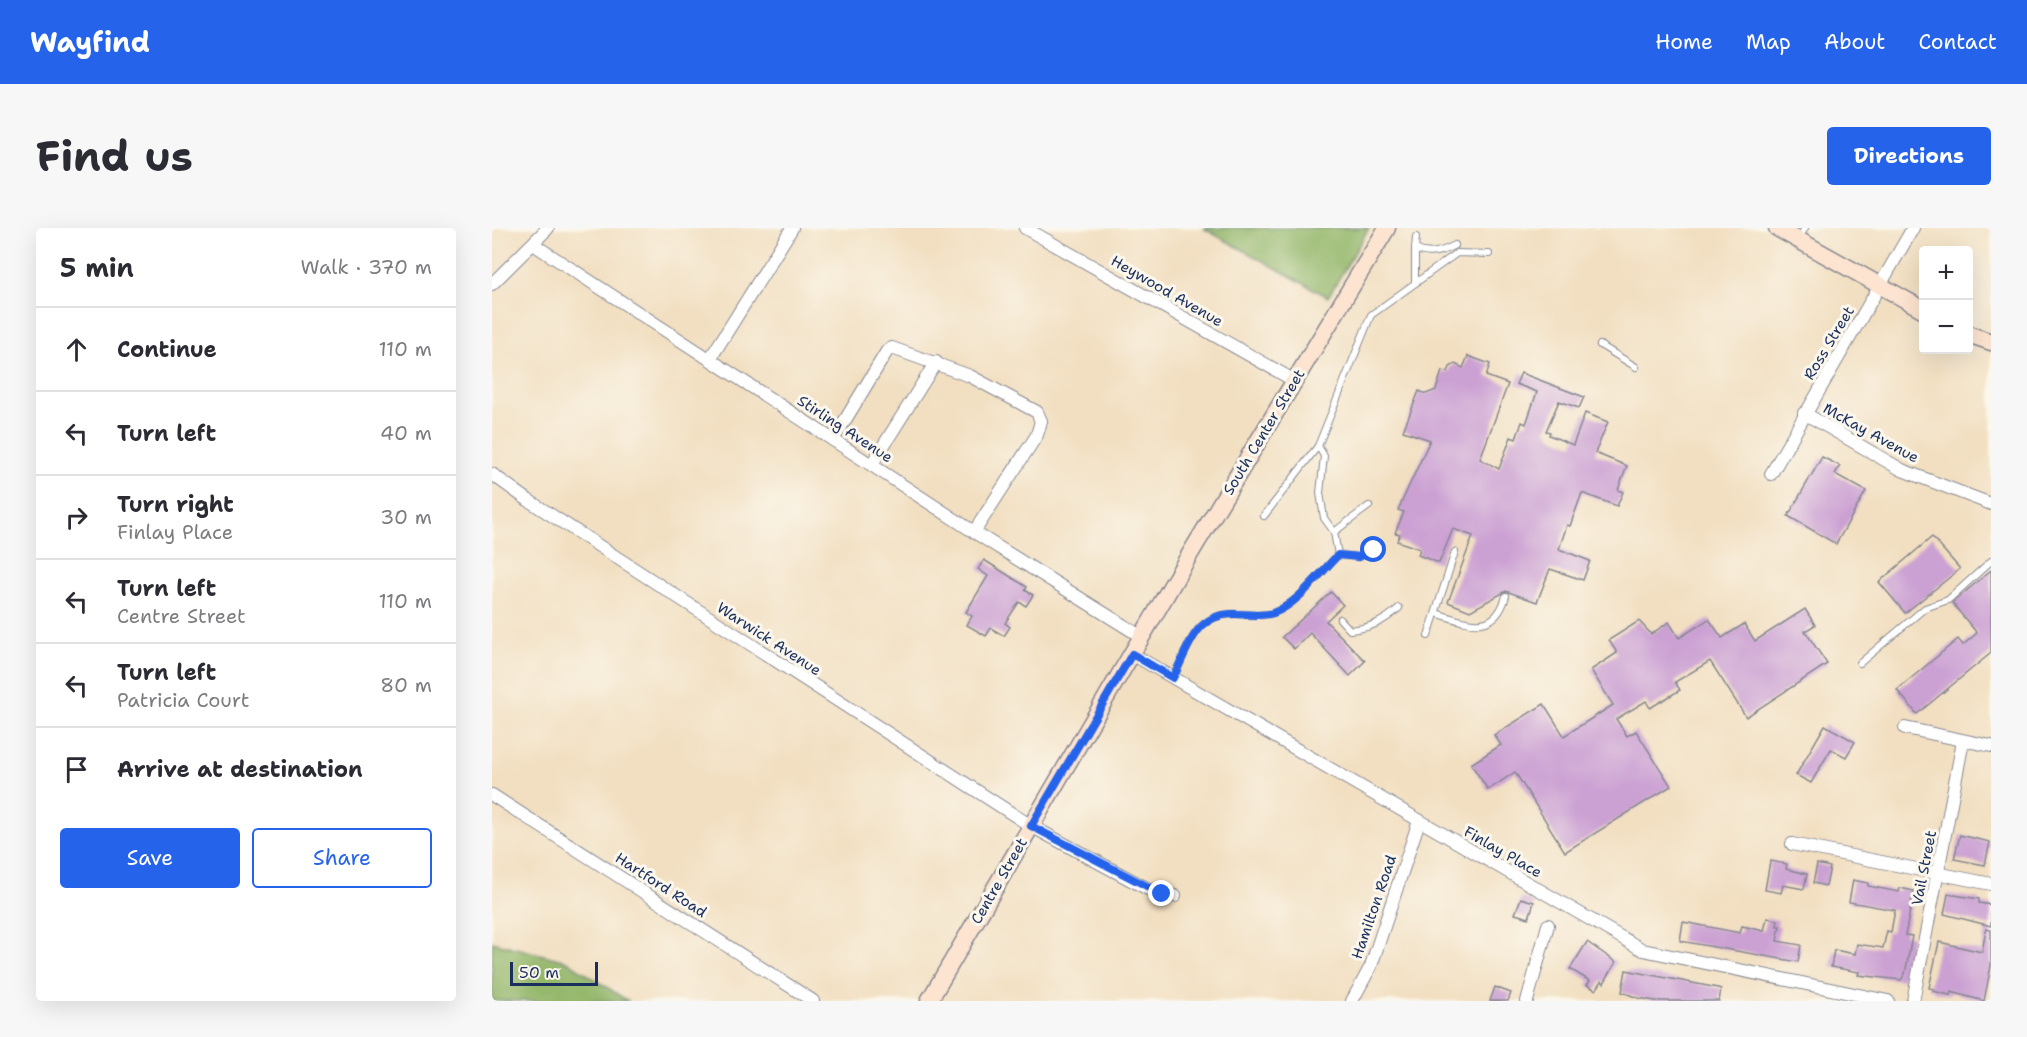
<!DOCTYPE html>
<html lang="en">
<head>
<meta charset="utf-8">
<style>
	:root { --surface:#fff; --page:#f7f7f7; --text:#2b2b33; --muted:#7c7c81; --line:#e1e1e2; --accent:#2563eb }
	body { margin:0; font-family:"Shantell Sans",sans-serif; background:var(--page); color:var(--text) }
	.controls { position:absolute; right:18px; top:18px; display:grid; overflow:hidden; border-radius:6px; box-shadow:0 6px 24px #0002 }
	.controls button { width:54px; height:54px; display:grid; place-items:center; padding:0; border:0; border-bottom:2px solid var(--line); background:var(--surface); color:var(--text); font:30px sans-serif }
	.scale { position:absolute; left:18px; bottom:15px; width:88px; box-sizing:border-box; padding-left:6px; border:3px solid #1b2f5e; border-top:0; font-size:16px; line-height:21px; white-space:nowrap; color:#1b2f5e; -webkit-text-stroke:4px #fbf7ec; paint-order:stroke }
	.stop { position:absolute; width:18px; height:18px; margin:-14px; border:4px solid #2563eb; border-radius:50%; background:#fff }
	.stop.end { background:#2563eb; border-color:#fff; box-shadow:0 2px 6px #0008 }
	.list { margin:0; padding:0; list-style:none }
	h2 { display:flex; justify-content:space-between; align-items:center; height:78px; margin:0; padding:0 24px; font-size:26px }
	h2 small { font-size:20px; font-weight:400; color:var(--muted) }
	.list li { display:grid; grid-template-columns:39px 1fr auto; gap:18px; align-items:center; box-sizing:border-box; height:84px; padding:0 24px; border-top:2px solid var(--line) }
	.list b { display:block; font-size:22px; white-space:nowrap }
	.list p { margin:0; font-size:20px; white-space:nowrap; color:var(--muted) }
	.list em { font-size:20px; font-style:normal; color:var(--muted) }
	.actions { display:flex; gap:12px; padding:18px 24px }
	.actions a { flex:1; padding:14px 0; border:2px solid var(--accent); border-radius:6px; text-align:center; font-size:21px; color:var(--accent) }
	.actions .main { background:var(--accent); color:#fff }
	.icon { flex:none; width:33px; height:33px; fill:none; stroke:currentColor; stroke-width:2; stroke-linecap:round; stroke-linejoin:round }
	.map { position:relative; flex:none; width:1499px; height:773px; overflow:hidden; border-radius:6px }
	header { display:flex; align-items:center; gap:36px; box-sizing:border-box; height:84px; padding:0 30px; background:var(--accent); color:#fff }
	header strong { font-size:28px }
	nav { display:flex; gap:33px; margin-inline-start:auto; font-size:21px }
	.intro { display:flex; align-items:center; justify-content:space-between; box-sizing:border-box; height:144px; padding:0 36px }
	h1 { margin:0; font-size:42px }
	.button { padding:15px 27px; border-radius:6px; background:var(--accent); color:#fff; font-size:21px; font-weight:700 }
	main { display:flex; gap:36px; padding:0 36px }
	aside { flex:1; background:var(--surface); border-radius:6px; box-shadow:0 6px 24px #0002 }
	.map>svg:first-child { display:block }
	.forest { fill:#94b76c; stroke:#587365; stroke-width:1.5 }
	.building { fill:#cba0d3 }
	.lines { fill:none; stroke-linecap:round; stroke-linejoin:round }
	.lane-casing { stroke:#868790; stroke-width:8 }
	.street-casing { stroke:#868790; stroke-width:14 }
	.secondary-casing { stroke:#868790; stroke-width:19 }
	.lane { stroke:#fff; stroke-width:6 }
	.street { stroke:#fff; stroke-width:12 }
	.secondary { stroke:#fde4d0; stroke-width:16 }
	.route { stroke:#2563eb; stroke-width:8 }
	.labels { text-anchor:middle; stroke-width:6; stroke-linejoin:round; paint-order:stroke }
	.street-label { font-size:15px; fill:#1b2f5e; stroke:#fbf7ec }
</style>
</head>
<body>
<header>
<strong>Wayfind</strong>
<nav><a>Home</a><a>Map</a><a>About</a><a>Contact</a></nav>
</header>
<div class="intro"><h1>Find us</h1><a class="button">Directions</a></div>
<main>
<aside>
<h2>5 min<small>Walk · 370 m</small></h2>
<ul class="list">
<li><svg class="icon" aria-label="ahead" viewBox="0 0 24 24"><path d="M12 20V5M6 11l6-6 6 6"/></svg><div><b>Continue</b></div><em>110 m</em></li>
<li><svg class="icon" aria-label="left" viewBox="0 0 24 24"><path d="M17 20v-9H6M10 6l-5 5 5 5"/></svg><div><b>Turn left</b></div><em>40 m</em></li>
<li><svg class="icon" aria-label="right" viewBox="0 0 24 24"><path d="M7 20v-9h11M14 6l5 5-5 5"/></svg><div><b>Turn right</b><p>Finlay Place</p></div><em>30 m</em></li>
<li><svg class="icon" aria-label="left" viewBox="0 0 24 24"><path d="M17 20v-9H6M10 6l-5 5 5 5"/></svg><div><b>Turn left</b><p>Centre Street</p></div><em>110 m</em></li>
<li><svg class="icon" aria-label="left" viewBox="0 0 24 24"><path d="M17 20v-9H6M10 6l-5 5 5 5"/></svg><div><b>Turn left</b><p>Patricia Court</p></div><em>80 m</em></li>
<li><svg class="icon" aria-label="arrive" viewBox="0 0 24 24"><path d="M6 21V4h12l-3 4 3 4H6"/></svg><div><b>Arrive at destination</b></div></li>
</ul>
<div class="actions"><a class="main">Save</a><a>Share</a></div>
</aside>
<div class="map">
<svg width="1499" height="773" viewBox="0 0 1499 773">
	<rect width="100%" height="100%" fill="#fbf7ec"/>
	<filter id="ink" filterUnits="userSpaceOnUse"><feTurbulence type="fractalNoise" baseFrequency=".0167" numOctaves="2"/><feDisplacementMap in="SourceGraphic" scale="12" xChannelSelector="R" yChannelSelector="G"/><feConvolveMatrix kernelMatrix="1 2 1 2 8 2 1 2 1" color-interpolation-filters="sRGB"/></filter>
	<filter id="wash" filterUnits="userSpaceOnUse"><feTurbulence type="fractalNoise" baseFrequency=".008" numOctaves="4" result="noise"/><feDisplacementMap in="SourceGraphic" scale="24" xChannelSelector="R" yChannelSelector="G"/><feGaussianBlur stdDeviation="1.35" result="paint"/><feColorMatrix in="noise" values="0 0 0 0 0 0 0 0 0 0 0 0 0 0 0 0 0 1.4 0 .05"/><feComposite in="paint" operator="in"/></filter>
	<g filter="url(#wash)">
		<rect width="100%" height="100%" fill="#f2dfc1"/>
		<g class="forest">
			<path d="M 711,0 L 877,0 L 836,69 Z"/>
			<path d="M 0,714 L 75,733 L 136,773 L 0,773 Z"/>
		</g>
		<g id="blocks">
			<g class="building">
				<path d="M 976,128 L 998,136 L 994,148 L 1016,156 L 988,231 L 1007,241 L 1019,209 L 1024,211 L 1030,194 L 1034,196 L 1045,164 L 1024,156 L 1029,145 L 1092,169 L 1087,180 L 1067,173 L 1054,203 L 1058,204 L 1057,207 L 1081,217 L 1093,185 L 1116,194 L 1103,225 L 1135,238 L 1126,262 L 1131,264 L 1125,278 L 1090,265 L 1078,298 L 1075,297 L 1067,321 L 1098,333 L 1091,352 L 1058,341 L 1045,374 L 1014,363 L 978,383 L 956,374 L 981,308 L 961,301 L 947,335 L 926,327 L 928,321 L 905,313 L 908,306 L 903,305 L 912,284 L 906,282 L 938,212 L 911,203 L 927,163 L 934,166 L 944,162 L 950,143 L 956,144 L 958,139 L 963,136 L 971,140 Z"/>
				<path d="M 1330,229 L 1348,238 L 1343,246 L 1374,263 L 1344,316 L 1296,288 Z"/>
				<path d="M 1440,309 L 1468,341 L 1413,385 L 1387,354 Z"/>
				<path d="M 492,332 L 535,359 L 533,362 L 541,367 L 534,378 L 527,374 L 513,395 L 518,399 L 512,408 L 499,400 L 494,408 L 475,397 L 480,388 L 474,384 L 496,348 L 486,341 Z"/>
				<path d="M 1499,342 L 1499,425 L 1425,486 L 1405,462 L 1466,411 L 1471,417 L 1485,405 L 1460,375 Z"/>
				<path d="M 839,364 L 851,377 L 834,393 L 873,433 L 858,448 L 818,405 L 802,421 L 790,409 Z"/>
				<path d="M 1313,381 L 1323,397 L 1313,403 L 1335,436 L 1254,489 L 1218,433 L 1183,454 L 1188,462 L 1158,480 L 1154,473 L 1124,491 L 1135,508 L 1144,503 L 1179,558 L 1073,624 L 1023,544 L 996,562 L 979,536 L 1009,517 L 1002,507 L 1052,476 L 1072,508 L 1121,477 L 1099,442 L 1125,425 L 1117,412 L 1147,393 L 1159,406 L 1177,394 L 1187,410 L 1217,391 L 1230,410 L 1252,396 L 1263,413 Z"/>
				<path d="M 1333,497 L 1363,514 L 1354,529 L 1339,521 L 1319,555 L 1304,547 Z"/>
				<path d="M 1468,607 L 1498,614 L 1493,637 L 1462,631 Z"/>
				<path d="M 1278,633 L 1295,636 L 1294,641 L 1315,646 L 1312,661 L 1291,657 L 1289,665 L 1273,662 Z"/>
				<path d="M 1325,636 L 1338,639 L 1334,658 L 1321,655 Z"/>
				<path d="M 1361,652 L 1376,655 L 1376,658 L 1407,664 L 1408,660 L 1422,663 L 1413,707 L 1420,708 L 1417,725 L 1413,746 L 1409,752 L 1366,747 L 1367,744 L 1339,739 L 1342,722 L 1363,726 L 1365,716 L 1391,720 L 1395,703 L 1399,704 L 1403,682 L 1357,674 Z"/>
				<path d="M 1456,666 L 1487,671 L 1487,675 L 1499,677 L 1499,698 L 1452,686 Z"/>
				<path d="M 1029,670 L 1042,674 L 1037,690 L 1023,686 Z"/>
				<path d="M 1275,690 L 1286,692 L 1285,698 L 1288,698 L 1285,713 L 1309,717 L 1306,734 L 1188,713 L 1191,694 L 1248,705 L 1250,698 L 1272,703 Z"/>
				<path d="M 1494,701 L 1499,702 L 1499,738 L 1492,773 L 1459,764 L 1458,767 L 1441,763 L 1442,761 L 1437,760 L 1447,714 L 1490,724 Z"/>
				<path d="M 1095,714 L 1124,734 L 1112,755 L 1110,753 L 1104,762 L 1095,757 L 1098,753 L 1078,741 Z"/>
				<path d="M 1134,742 L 1226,760 L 1229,761 L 1227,773 L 1163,773 L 1146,770 L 1130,764 Z"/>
				<path d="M 1003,759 L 1019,765 L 1016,773 L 998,773 Z"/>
			</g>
		</g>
	</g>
	<g filter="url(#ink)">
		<use href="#blocks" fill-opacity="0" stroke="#868790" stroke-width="1.5"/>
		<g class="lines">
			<defs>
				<g id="lane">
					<path d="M 924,9 L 923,21 C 937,28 949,24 963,17"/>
					<path d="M 1306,12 L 1313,0"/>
					<path d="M 923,55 L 923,21"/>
					<path d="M 1108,117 L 1144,139"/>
					<path d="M 826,218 L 879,87 L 965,25 L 997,26"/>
					<path d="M 772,288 L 826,218 L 832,228 L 828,265 L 832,290 L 842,304 L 846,327"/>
					<path d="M 842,304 L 877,278"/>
					<path d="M 944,385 C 975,395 1003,408 1014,368"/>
					<path d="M 848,391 L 858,402 C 879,400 891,394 907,380"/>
					<path d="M 936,408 L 963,324"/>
					<path d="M 1368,435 L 1433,380 L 1456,372 L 1499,333"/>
					<path d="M 681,450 C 697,418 703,385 744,386 C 756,386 769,389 781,385 C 806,376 827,346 846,327 L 867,329 L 882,322"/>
				</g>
				<g id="street">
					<path d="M 533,0 L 803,153"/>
					<path d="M 41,16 L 482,304 L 650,409"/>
					<path d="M 0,56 L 56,0"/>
					<path d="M 218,131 L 300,0"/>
					<path d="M 1312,185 L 1410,242 L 1499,276"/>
					<path d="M 341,212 L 395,123 L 400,120 L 478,148 L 545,184 L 549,193 L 545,207 L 482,304"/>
					<path d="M 380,236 L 444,134"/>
					<path d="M 0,246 L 36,272 L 539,598 L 656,661 L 683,668"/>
					<path d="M 1279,246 L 1421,0"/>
					<path d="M 640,426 L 1151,722 L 1396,773"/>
					<path d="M 1413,500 L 1499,518"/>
					<path d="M 0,567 L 321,773"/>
					<path d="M 1300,616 L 1499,656"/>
					<path d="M 860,773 L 879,738 L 927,593"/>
					<path d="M 1035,773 L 1056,697"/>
					<path d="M 1421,773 L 1471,513"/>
				</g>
				<g id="secondary">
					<path d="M 1285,0 L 1432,82"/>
					<path d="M 1476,106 L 1499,114"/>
					<path d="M 437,773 L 698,326 L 895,0"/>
				</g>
			</defs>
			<use href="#lane" class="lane-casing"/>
			<use href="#street" class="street-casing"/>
			<use href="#secondary" class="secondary-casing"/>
			<use href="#lane" class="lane"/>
			<use href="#street" class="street"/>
			<use href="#secondary" class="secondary"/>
		</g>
	</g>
	<g class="lines" filter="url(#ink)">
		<path class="route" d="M 670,666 L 539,598 L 640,426 L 681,450 C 697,419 703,385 744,386 C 756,386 769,389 781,385 C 806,376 828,345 846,327 L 867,329 L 882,322"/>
	</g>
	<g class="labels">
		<g class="street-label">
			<text transform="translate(675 63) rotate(30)" y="5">Heywood Avenue</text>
			<text transform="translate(1337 115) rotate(-59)" y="5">Ross Street</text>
			<text transform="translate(353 201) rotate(33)" y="5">Stirling Avenue</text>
			<text transform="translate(772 204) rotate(-59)" y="5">South Center Street</text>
			<text transform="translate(1379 205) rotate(29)" y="5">McKay Avenue</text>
			<text transform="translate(277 411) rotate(33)" y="5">Warwick Avenue</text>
			<text transform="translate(1011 624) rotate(30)" y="5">Finlay Place</text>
			<text transform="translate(1432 640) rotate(-79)" y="5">Vail Street</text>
			<text transform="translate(507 653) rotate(-60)" y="5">Centre Street</text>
			<text transform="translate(169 657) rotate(33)" y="5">Hartford Road</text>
			<text transform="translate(882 679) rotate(-71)" y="5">Hamilton Road</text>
		</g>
	</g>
</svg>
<div class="controls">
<button>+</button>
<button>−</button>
</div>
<div class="scale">50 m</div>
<div class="stop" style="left:882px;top:322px"></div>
<div class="stop end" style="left:670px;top:666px"></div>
</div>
</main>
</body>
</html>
